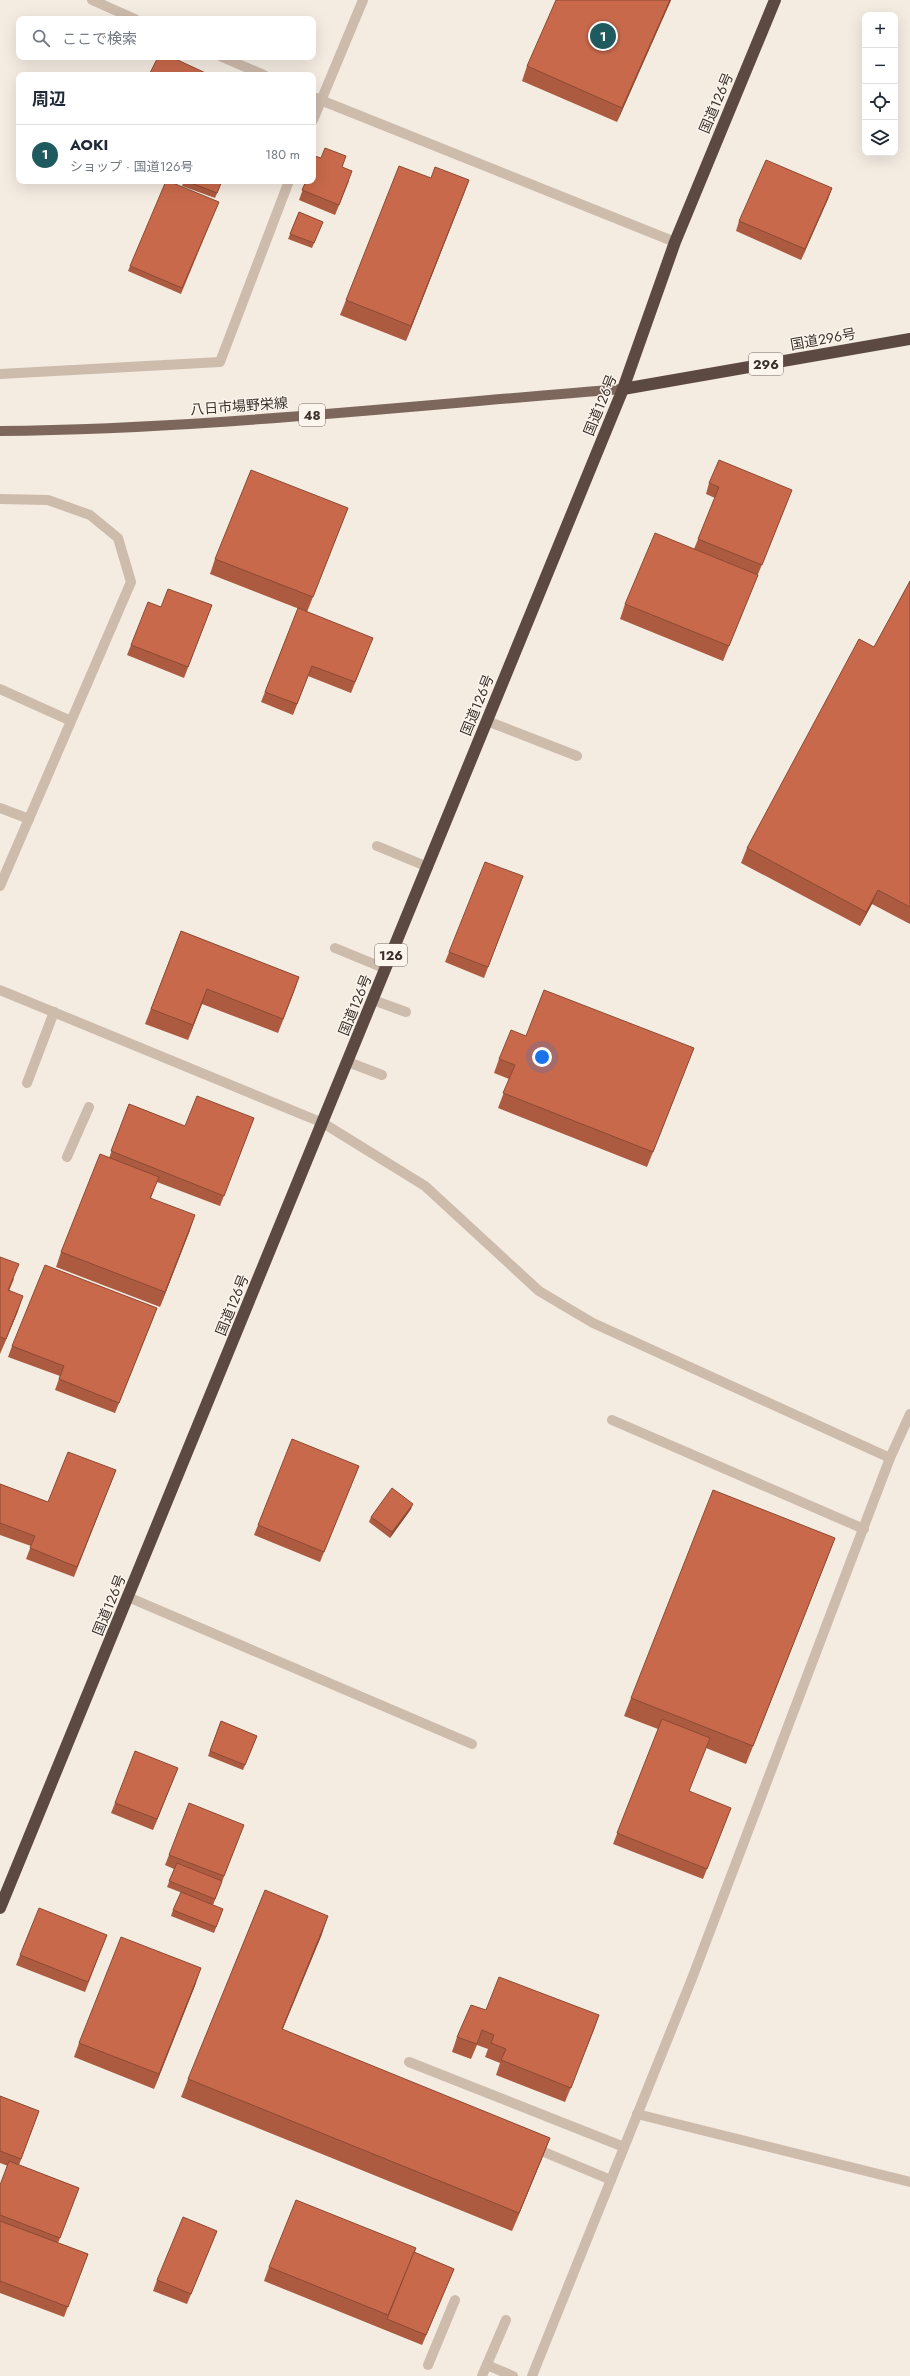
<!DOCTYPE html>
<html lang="ja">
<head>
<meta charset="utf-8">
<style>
	:root { --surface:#fff; --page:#f6f6f7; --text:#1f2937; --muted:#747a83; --line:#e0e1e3; --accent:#1f5a5e }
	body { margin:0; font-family:Jost,"Noto Sans JP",sans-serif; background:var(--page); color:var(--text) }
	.controls { position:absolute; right:12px; top:12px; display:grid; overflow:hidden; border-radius:8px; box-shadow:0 4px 16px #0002 }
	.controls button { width:36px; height:36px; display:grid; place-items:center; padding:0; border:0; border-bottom:1px solid var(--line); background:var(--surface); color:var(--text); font:20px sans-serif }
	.you { position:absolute; left:542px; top:1057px; width:14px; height:14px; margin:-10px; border:3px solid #fff; border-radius:50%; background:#1a73e8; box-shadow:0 0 0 6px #1a73e833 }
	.badge { display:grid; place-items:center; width:26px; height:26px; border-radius:50%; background:var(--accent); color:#fff; font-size:13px; font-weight:700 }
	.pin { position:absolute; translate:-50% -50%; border:2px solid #fff; box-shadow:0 1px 4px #0006 }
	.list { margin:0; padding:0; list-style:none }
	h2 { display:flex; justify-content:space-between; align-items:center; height:52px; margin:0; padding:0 16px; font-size:17px }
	h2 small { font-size:13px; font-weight:400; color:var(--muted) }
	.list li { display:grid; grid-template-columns:26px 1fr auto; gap:12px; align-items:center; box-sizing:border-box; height:60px; padding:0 16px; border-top:1px solid var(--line) }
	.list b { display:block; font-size:15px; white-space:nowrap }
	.list p { margin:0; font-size:13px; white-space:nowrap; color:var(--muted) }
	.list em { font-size:13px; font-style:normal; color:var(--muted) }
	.icon { flex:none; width:22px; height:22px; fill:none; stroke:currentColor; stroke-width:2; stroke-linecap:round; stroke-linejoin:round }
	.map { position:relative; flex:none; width:910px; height:2376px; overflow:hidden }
	.search { position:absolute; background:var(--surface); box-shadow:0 4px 16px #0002; left:16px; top:16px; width:300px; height:44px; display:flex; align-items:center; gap:10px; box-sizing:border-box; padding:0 14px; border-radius:8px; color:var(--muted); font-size:15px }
	.panel { position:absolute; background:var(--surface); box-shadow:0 4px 16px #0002; left:16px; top:72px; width:300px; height:112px; border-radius:8px }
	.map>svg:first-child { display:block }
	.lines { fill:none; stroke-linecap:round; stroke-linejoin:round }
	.lane { stroke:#cdbbac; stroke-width:10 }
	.street { stroke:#cdbbac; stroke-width:10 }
	.primary { stroke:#7d675c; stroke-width:10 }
	.highway { stroke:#5c4a42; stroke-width:12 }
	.wall { fill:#ac5a40 }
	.shaded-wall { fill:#8c4a34 }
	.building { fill:#c8694b; stroke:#8c4a34 }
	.labels { text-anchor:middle; stroke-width:3; stroke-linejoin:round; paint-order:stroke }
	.shield { fill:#fbf5ee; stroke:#756b66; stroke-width:1 }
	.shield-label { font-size:13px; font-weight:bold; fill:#3b302b }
	.street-label { font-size:14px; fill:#3b302b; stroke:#fbf5ee }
</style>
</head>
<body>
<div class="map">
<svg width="910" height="2376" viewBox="0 0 910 2376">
	<rect width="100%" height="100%" fill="#f4ebe1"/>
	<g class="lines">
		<g class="lane">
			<path d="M 0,689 L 71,721"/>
			<path d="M 487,721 L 577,756"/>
			<path d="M 0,808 L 29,819"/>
			<path d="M 377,846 L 428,867"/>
			<path d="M 335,948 L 386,969"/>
			<path d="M 373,1000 L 406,1012"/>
			<path d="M 348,1062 L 382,1075"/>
			<path d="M 27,1083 L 54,1012"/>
			<path d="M 67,1157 L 89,1107"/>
			<path d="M 612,1420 L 864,1529"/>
			<path d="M 128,1597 L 472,1744"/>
			<path d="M 409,2062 L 624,2147"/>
			<path d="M 532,2147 L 611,2180"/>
			<path d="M 428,2365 L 455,2300"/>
			<path d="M 487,2365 L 513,2376"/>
			<path d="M 482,2376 L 506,2320"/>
		</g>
		<g class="street">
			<path d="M 92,0 L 135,19"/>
			<path d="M 222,57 L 264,75"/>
			<path d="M 313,97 L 675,242"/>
			<path d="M 313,120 L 363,0"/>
			<path d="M 0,374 L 220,362 L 289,181"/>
			<path d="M 0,499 L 48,500 L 90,515 L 118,538 L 131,582 L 0,886"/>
			<path d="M 0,990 L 323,1123 L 425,1186 L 539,1291 L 593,1323 L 890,1458"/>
			<path d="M 637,2114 L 910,2182"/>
			<path d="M 532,2376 L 691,1981 L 890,1458 L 910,1414"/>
		</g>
		<path class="primary" d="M 0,431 C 208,429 415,405 623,389"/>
		<g class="highway">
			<path d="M 623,389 L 910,339"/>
			<path d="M 0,1908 L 623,389 L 675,242 L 775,0"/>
		</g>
	</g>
	<g class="wall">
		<path d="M 671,0 L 617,122 L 522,81 L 527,66 Z"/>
		<path d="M 343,167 L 349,181 L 335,215 L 299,200 L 306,181 Z"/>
		<path d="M 431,178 L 469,180 L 406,341 L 340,315 L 346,300 Z"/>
		<path d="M 184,181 L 222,181 L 215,198 L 182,186 Z"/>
		<path d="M 832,188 L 828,199 L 801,260 L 736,231 L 739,221 Z"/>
		<path d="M 219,202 L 181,294 L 128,271 L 130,266 Z"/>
		<path d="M 299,212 L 323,222 L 312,248 L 288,239 Z"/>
		<path d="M 709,483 L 788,500 L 723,661 L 620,619 L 625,604 L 694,549 L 715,498 L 706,494 Z"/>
		<path d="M 348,508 L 307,612 L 210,574 L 215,559 Z"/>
		<path d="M 910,581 L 910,924 L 872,904 L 860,926 L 741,863 L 747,848 L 874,647 Z"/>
		<path d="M 212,605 L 184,678 L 127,655 L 131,645 Z"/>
		<path d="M 298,608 L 369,648 L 351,693 L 308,676 L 293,715 L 261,702 Z"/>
		<path d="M 523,876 L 484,978 L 445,962 L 449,952 Z"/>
		<path d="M 181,931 L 299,977 L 278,1033 L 202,1004 L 188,1040 L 145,1024 Z"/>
		<path d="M 526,1036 L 688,1062 L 647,1167 L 498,1108 L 509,1079 L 494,1073 L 499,1059 Z"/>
		<path d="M 129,1104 L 185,1126 L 254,1118 L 220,1206 L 157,1182 L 151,1198 L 190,1230 L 160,1307 L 56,1267 L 61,1252 L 109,1158 Z"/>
		<path d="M 0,1257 L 14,1279 L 9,1291 L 18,1311 L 0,1354 Z"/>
		<path d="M 157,1308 L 115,1413 L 55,1390 L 60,1376 L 8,1357 L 12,1346 Z"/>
		<path d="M 359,1466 L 320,1562 L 254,1535 L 258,1525 Z"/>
		<path d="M 116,1470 L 74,1577 L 26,1559 L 31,1546 L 0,1535 L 0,1484 L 48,1502 Z"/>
		<path d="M 411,1509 L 390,1538 L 369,1522 L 371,1517 Z"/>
		<path d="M 835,1538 L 828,1556 L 746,1764 L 706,1748 L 689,1791 L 727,1818 L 703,1879 L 613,1844 L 658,1729 L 624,1716 L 631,1698 Z"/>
		<path d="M 221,1721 L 257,1736 L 243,1770 L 208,1756 Z"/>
		<path d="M 178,1768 L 153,1830 L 111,1813 L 115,1803 Z"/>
		<path d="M 240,1835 L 213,1905 L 167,1887 L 174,1869 L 165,1865 L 169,1855 Z"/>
		<path d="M 223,1909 L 214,1933 L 171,1916 L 173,1910 Z"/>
		<path d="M 322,1934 L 282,2030 L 550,2138 L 543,2156 L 512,2231 L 181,2097 L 188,2079 Z"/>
		<path d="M 107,1935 L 85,1992 L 16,1965 L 20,1955 Z"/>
		<path d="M 196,1983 L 154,2089 L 74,2057 L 79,2043 Z"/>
		<path d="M 486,2010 L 599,2015 L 565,2102 L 496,2075 L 500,2063 L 485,2057 L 488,2049 L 477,2045 L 471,2059 L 452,2052 L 457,2037 Z"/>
		<path d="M 0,2096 L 39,2111 L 19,2165 L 79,2188 L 58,2243 L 88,2254 L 64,2317 L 0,2293 L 0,2185 L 8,2166 L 0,2163 Z"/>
		<path d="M 217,2231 L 187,2304 L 153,2291 L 157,2280 Z"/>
		<path d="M 414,2252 L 454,2269 L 422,2345 L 264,2281 L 269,2267 Z"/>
	</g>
	<g class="shaded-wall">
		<path d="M 670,0 L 671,0 L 617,122 L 622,108 Z"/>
		<path d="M 469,180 L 464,194 L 406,341 L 411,326 Z"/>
		<path d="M 832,188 L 828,199 L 801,260 L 805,249 Z"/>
		<path d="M 878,890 L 872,904 L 860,926 L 866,912 Z"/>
		<path d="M 299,977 L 294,992 L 278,1033 L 283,1019 Z"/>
		<path d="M 207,989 L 202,1004 L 188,1040 L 193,1025 Z"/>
		<path d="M 694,1048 L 688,1062 L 647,1167 L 653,1152 Z"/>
		<path d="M 195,1215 L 190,1230 L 160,1307 L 165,1292 Z"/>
		<path d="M 23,1296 L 18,1311 L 0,1354 L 6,1339 Z"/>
		<path d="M 157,1308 L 153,1319 L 115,1413 Z"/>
		<path d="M 413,1504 L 411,1509 L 390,1538 L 392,1532 Z"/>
		<path d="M 835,1538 L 828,1556 L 746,1764 L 753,1746 Z"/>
		<path d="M 178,1768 L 174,1778 L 153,1830 L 157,1819 Z"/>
		<path d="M 328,1916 L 322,1934 L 275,2048 L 282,2029 Z"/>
		<path d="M 201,1968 L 196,1983 L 154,2089 L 159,2074 Z"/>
		<path d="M 599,2015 L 594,2030 L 565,2102 L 571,2088 Z"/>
		<path d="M 550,2138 L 543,2156 L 512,2231 L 519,2213 Z"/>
		<path d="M 454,2269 L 450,2279 L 422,2345 L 426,2335 Z"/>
	</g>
	<g class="building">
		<path d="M 556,0 L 670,0 L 622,108 L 527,66 Z"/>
		<path d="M 158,57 L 171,57 L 210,75 L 149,75 Z"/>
		<path d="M 325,148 L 346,156 L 342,167 L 352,171 L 339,205 L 302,190 L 306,181 L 313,181 L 313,163 L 315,156 L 321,158 Z"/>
		<path d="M 766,160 L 832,188 L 805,249 L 739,221 Z"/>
		<path d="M 399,166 L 431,178 L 435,167 L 469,180 L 411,326 L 346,300 Z"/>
		<path d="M 166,181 L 168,181 L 219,202 L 182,288 L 130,266 Z"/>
		<path d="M 186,181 L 222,181 L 217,193 Z"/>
		<path d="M 299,212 L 323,222 L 314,243 L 290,234 Z"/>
		<path d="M 719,460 L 792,490 L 762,565 L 698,539 L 719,487 L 709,483 Z"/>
		<path d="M 251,470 L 348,508 L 313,597 L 215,559 Z"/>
		<path d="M 655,533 L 758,575 L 729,646 L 625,604 Z"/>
		<path d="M 910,581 L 910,907 L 878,890 L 866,912 L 747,848 L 859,639 L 874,647 Z"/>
		<path d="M 168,589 L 212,605 L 188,667 L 131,645 L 148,602 L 161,607 Z"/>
		<path d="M 298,608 L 373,638 L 355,682 L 312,666 L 297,704 L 265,692 Z"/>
		<path d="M 485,862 L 523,876 L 488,967 L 449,952 Z"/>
		<path d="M 181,931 L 299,977 L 283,1019 L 207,989 L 193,1025 L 151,1009 Z"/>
		<path d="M 544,990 L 694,1048 L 653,1152 L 503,1093 L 515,1065 L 499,1059 L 511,1030 L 526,1036 Z"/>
		<path d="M 197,1096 L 254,1118 L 224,1196 L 111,1151 L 129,1104 L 185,1126 Z"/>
		<path d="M 100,1154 L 159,1177 L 150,1198 L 195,1215 L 165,1292 L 61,1252 Z"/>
		<path d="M 0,1257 L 19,1264 L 8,1290 L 23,1296 L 6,1339 L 0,1337 Z"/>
		<path d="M 45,1265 L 157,1308 L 119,1403 L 59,1379 L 64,1366 L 12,1346 Z"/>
		<path d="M 292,1439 L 359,1466 L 324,1552 L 258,1525 Z"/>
		<path d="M 68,1452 L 116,1470 L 77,1567 L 30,1548 L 35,1536 L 0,1523 L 0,1484 L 48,1502 Z"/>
		<path d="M 392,1488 L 413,1504 L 392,1532 L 371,1517 Z"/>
		<path d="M 713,1490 L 835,1538 L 753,1746 L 631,1698 Z"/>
		<path d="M 662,1719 L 710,1738 L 689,1791 L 731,1808 L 707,1869 L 617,1833 Z"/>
		<path d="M 221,1721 L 257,1736 L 245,1765 L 210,1751 Z"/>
		<path d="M 135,1751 L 178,1768 L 157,1819 L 115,1803 Z"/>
		<path d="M 189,1803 L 244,1825 L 224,1876 L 169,1855 Z"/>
		<path d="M 177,1863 L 222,1881 L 215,1899 L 169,1881 Z"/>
		<path d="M 265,1890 L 328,1916 L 282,2029 L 550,2138 L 519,2213 L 188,2079 Z"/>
		<path d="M 181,1892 L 223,1909 L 216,1927 L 173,1910 Z"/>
		<path d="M 39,1908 L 107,1935 L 88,1982 L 20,1955 Z"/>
		<path d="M 121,1937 L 201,1968 L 159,2074 L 79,2043 Z"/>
		<path d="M 499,1977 L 599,2015 L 571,2088 L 501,2060 L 506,2049 L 491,2043 L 494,2035 L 482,2030 L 477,2044 L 457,2037 L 471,2005 L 486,2010 Z"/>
		<path d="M 0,2096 L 39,2111 L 21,2159 L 0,2151 Z"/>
		<path d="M 9,2161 L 79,2188 L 60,2238 L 0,2215 L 0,2185 Z"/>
		<path d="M 296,2200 L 416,2248 L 388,2315 L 269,2267 Z"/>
		<path d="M 183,2217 L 217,2231 L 191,2294 L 157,2280 Z"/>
		<path d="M 0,2221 L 88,2254 L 68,2307 L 0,2281 Z"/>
		<path d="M 414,2252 L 454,2269 L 426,2335 L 387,2319 Z"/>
	</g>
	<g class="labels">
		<g class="shield">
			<rect x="749" y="353" width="34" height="22" rx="3"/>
			<rect x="299" y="404" width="26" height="22" rx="3"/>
			<rect x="375" y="944" width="32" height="22" rx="3"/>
		</g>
		<g class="shield-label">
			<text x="766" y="369">296</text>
			<text x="312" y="420">48</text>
			<text x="391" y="960">126</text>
		</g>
		<g class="street-label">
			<text transform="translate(716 103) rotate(-67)" y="5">国道126号</text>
			<text transform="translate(823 339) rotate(-10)" y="5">国道296号</text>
			<text transform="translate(600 405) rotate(-68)" y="5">国道126号</text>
			<text transform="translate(239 406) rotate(-4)" y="5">八日市場野栄線</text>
			<text transform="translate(477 705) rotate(-68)" y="5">国道126号</text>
			<text transform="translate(355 1005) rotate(-68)" y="5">国道126号</text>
			<text transform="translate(232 1305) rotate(-68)" y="5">国道126号</text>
			<text transform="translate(109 1605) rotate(-68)" y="5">国道126号</text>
		</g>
	</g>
</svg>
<div class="controls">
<button>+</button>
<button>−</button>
<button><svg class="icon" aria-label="locate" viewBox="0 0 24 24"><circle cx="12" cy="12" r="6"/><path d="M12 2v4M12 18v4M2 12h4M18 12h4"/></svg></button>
<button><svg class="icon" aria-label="layers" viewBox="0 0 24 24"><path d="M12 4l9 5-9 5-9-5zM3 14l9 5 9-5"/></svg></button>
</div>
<div class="you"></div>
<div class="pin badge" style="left:603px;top:36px">1</div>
<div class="search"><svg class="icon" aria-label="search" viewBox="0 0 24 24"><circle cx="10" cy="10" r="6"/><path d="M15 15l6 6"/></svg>ここで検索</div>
<section class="panel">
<h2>周辺<small></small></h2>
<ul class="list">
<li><span class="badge">1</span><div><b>AOKI</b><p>ショップ · 国道126号</p></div><em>180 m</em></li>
</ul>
</section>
</div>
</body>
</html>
